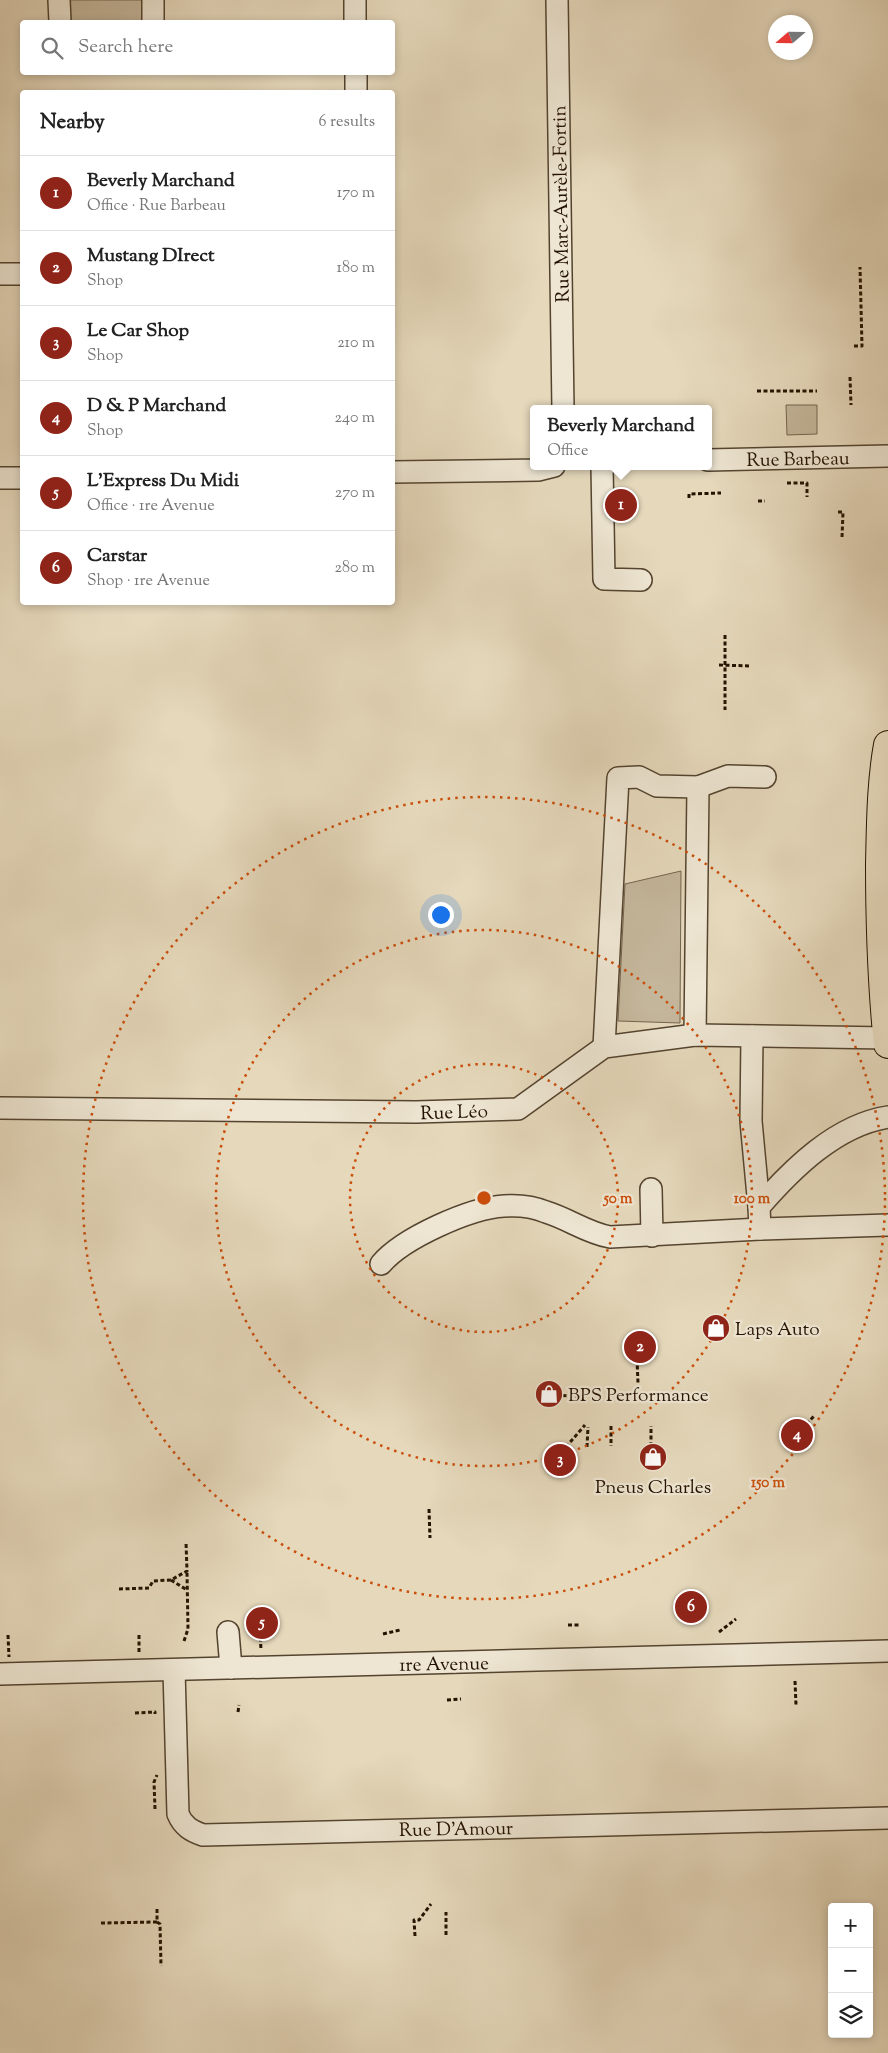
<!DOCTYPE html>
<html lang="en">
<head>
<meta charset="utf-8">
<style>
	:root { --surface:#fff; --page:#f2f2f2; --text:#222; --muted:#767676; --line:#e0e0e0; --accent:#8f2418 }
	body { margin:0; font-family:"Sorts Mill Goudy",serif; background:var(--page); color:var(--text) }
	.controls { position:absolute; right:15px; bottom:15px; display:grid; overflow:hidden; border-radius:5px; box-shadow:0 2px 8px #0003 }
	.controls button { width:45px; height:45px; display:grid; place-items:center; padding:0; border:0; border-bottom:1px solid var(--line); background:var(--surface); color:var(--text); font:25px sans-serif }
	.compass { position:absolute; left:768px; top:15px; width:45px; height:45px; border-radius:50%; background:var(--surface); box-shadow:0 2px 8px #0003; rotate:250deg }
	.you { position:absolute; left:440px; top:914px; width:18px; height:18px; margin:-12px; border:4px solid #fff; border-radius:50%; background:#1a73e8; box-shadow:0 0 0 8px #1a73e833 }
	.badge { display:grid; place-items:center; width:32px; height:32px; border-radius:50%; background:var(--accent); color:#fff; font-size:16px; font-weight:700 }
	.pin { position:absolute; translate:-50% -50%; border:2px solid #fff; box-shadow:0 1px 5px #0006 }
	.popup { position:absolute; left:530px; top:405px; width:182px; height:65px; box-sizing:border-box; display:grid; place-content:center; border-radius:5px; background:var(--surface); filter:drop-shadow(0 1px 4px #0005); font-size:16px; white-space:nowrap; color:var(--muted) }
	.popup b { font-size:19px; color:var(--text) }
	.popup::after { content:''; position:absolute; left:50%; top:100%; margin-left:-10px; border:10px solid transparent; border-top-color:var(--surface) }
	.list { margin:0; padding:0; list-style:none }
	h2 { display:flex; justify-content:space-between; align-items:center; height:65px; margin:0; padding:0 20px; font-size:21px }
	h2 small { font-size:16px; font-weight:400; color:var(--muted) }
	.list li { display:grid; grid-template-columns:32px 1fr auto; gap:15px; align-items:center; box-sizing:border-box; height:75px; padding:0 20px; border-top:1px solid var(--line) }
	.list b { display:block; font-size:19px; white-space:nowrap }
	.list p { margin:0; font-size:16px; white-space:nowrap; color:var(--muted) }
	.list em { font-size:16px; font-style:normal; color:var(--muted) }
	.icon { flex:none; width:28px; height:28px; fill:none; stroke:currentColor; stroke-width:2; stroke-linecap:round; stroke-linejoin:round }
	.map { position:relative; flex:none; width:888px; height:2053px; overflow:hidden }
	.search { position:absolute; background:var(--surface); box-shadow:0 2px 8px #0003; left:20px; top:20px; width:375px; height:55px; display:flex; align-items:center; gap:12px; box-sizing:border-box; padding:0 18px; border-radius:5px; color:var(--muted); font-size:19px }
	.panel { position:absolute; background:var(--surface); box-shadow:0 2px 8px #0003; left:20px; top:90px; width:375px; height:515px; border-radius:5px }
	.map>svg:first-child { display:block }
	.green { fill:#c4b69b; stroke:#74644e }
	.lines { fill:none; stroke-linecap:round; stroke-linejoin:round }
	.minor-casing { stroke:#54442f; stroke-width:24 }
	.highway-casing { stroke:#241200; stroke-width:30 }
	.path { stroke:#241200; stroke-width:3; stroke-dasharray:4 2.5; stroke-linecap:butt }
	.minor { stroke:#eee6d3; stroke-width:21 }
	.highway { stroke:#e5d8bb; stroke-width:28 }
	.ring { fill:none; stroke:#cb4e0a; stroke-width:2.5; stroke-dasharray:2.5 5 }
	.labels { text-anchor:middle; stroke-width:4.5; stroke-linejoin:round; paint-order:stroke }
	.street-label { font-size:19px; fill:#241200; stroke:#eee6d3 }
	.poi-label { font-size:19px; fill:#241200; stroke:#eee6d3; text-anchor:start }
	.centre { fill:#cb4e0a; stroke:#eee6d3; stroke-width:2.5 }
	.ring-label { font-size:15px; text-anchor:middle; font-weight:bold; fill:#cb4e0a; stroke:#eee6d3; stroke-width:4.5; stroke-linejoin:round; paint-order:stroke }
</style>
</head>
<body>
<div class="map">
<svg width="888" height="2053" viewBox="0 0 888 2053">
	<rect width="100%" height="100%" fill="#e5d8bb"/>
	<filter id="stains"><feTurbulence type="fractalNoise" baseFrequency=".004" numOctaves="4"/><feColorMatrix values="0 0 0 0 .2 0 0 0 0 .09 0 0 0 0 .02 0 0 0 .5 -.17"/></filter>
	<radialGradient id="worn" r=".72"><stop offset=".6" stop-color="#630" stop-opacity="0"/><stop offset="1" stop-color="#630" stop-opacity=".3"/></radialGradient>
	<g class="green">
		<rect x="70" y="0" width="73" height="22"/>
		<path d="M 786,405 L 817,405 L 817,434 L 787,435 Z"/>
		<path d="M 681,871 L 680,1023 L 618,1021 L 625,884 Z"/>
	</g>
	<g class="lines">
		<defs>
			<g id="minor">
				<path d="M 59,0 L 60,22"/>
				<path d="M 153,0 L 153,22"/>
				<path d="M 355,0 L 355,22"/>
				<path d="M 557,0 L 563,409"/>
				<path d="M 356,72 L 356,92"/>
				<path d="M 0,274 L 22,274"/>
				<path d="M 708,460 L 888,456"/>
				<path d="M 602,466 L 604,579 L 641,580"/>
				<path d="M 392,472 L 538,470 L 554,466"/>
				<path d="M 0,478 L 22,478"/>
				<path d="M 698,787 L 728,776 L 765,777"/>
				<path d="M 752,1036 L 751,1121 L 759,1207"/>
				<path d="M 604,1047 L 618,778 L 639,777 L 657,786 L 698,787 L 695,1035"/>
				<path d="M 0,1108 L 416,1112 L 518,1109 L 604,1047 L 695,1035 L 888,1038"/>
				<path d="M 651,1189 L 652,1236"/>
				<path d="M 760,1229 L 759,1207 C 792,1169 836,1125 888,1117"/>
				<path d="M 381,1264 C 403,1238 470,1208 504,1206 C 518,1205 534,1207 546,1212 C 569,1219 587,1233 610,1237 L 760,1229 L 888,1225"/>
				<path d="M 228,1632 L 231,1668"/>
				<path d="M 174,1670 L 178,1814 C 183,1826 191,1831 203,1835 L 888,1818"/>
				<path d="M 0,1674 L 888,1651"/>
			</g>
			<path id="highway" d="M 888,745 C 881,784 881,824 880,864 C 880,924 882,984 888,1044"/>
		</defs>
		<use href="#minor" class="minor-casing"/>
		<use href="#highway" class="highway-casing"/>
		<g class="path">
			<path d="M 854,346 L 862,346 L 860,267"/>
			<path d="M 850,377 L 851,405"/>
			<path d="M 757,391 L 817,391"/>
			<path d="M 787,483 L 807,483 L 807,497"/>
			<path d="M 689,498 L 689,494 L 721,493"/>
			<path d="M 758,501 L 765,501"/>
			<path d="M 838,512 L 843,512 L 842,538"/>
			<path d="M 725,635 L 725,710"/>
			<path d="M 719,665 L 751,666"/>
			<path d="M 637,1359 L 638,1383"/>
			<path d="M 556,1395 L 584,1397"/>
			<path d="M 611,1426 L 611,1446"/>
			<path d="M 802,1429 L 814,1416"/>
			<path d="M 651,1446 L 651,1426"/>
			<path d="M 566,1447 L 585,1425"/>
			<path d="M 587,1447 L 588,1427"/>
			<path d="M 429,1509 L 430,1538"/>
			<path d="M 171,1580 L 187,1590"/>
			<path d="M 119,1589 L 149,1588 L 153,1581 L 171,1580 L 187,1571 L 186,1542"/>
			<path d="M 681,1619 L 689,1619"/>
			<path d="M 568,1625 L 581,1625"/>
			<path d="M 260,1631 L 261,1650"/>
			<path d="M 719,1632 L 736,1619"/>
			<path d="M 383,1634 L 400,1630"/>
			<path d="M 8,1635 L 9,1657"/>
			<path d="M 139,1635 L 139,1652"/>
			<path d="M 184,1641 L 188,1629 L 187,1572"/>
			<path d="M 795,1681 L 796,1705"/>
			<path d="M 447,1700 L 461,1699"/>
			<path d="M 238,1712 L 239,1705"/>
			<path d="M 135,1713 L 155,1712 L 155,1714"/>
			<path d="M 155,1809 L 154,1782 L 157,1775"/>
			<path d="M 157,1922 L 160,1924 L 161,1966"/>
			<path d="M 101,1923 L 157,1922 L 157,1909"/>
			<path d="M 446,1935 L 446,1912"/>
			<path d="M 415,1936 L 414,1920 L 419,1920 L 431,1904"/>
		</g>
		<use href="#minor" class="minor"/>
		<use href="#highway" class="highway"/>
	</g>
	<g class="ring">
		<circle cx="484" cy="1198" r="134"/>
		<circle cx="484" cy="1198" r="268"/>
		<circle cx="484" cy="1198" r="401"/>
	</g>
	<defs>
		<symbol id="shop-disc" viewBox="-11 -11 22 22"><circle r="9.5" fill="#8f2418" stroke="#eee6d3"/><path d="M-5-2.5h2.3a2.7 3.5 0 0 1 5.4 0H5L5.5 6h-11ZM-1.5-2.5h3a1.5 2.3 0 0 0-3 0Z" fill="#fff"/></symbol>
	</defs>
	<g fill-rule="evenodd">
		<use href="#shop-disc" x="700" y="1312" width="32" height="32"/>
		<use href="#shop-disc" x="533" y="1378" width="32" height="32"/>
		<use href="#shop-disc" x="637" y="1441" width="32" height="32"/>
	</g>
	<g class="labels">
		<g class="street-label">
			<text transform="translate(560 204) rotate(-91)" y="7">Rue Marc-Aurèle-Fortin</text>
			<text transform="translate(798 458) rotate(-1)" y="7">Rue Barbeau</text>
			<text transform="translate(454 1111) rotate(-2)" y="7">Rue Léo</text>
			<text transform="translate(444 1663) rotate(-1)" y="7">1re Avenue</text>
			<text transform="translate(456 1828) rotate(-1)" y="7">Rue D'Amour</text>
		</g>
		<g class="poi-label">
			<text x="735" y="1335">Laps Auto</text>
			<text x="568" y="1401">BPS Performance</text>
			<text x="653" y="1493" text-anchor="middle">Pneus Charles</text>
		</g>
	</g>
	<circle cx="484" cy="1198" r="8" class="centre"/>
	<g class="ring-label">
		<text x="618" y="1203">50 m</text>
		<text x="752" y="1203">100 m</text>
		<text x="768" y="1487">150 m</text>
	</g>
	<rect width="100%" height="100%" filter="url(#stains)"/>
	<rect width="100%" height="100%" fill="url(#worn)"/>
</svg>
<div class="controls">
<button>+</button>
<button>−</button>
<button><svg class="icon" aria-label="layers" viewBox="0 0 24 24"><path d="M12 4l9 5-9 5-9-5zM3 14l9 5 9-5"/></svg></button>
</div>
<svg class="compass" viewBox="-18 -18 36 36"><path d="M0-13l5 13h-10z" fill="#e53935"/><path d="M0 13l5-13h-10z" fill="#767676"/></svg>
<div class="you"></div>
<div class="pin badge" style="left:621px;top:505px">1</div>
<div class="popup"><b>Beverly Marchand</b>Office</div>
<div class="pin badge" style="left:640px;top:1347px">2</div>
<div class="pin badge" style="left:560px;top:1460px">3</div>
<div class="pin badge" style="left:797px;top:1435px">4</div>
<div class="pin badge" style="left:262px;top:1623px">5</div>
<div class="pin badge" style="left:691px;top:1607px">6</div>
<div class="search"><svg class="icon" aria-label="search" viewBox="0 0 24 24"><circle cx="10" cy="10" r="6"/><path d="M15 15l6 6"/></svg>Search here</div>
<section class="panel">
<h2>Nearby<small>6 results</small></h2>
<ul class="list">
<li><span class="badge">1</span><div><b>Beverly Marchand</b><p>Office · Rue Barbeau</p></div><em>170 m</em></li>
<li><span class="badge">2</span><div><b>Mustang DIrect</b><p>Shop</p></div><em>180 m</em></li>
<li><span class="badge">3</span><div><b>Le Car Shop</b><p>Shop</p></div><em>210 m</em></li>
<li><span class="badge">4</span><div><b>D &amp; P Marchand</b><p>Shop</p></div><em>240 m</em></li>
<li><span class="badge">5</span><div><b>L'Express Du Midi</b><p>Office · 1re Avenue</p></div><em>270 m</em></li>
<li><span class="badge">6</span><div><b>Carstar</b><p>Shop · 1re Avenue</p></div><em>280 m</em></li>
</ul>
</section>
</div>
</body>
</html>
